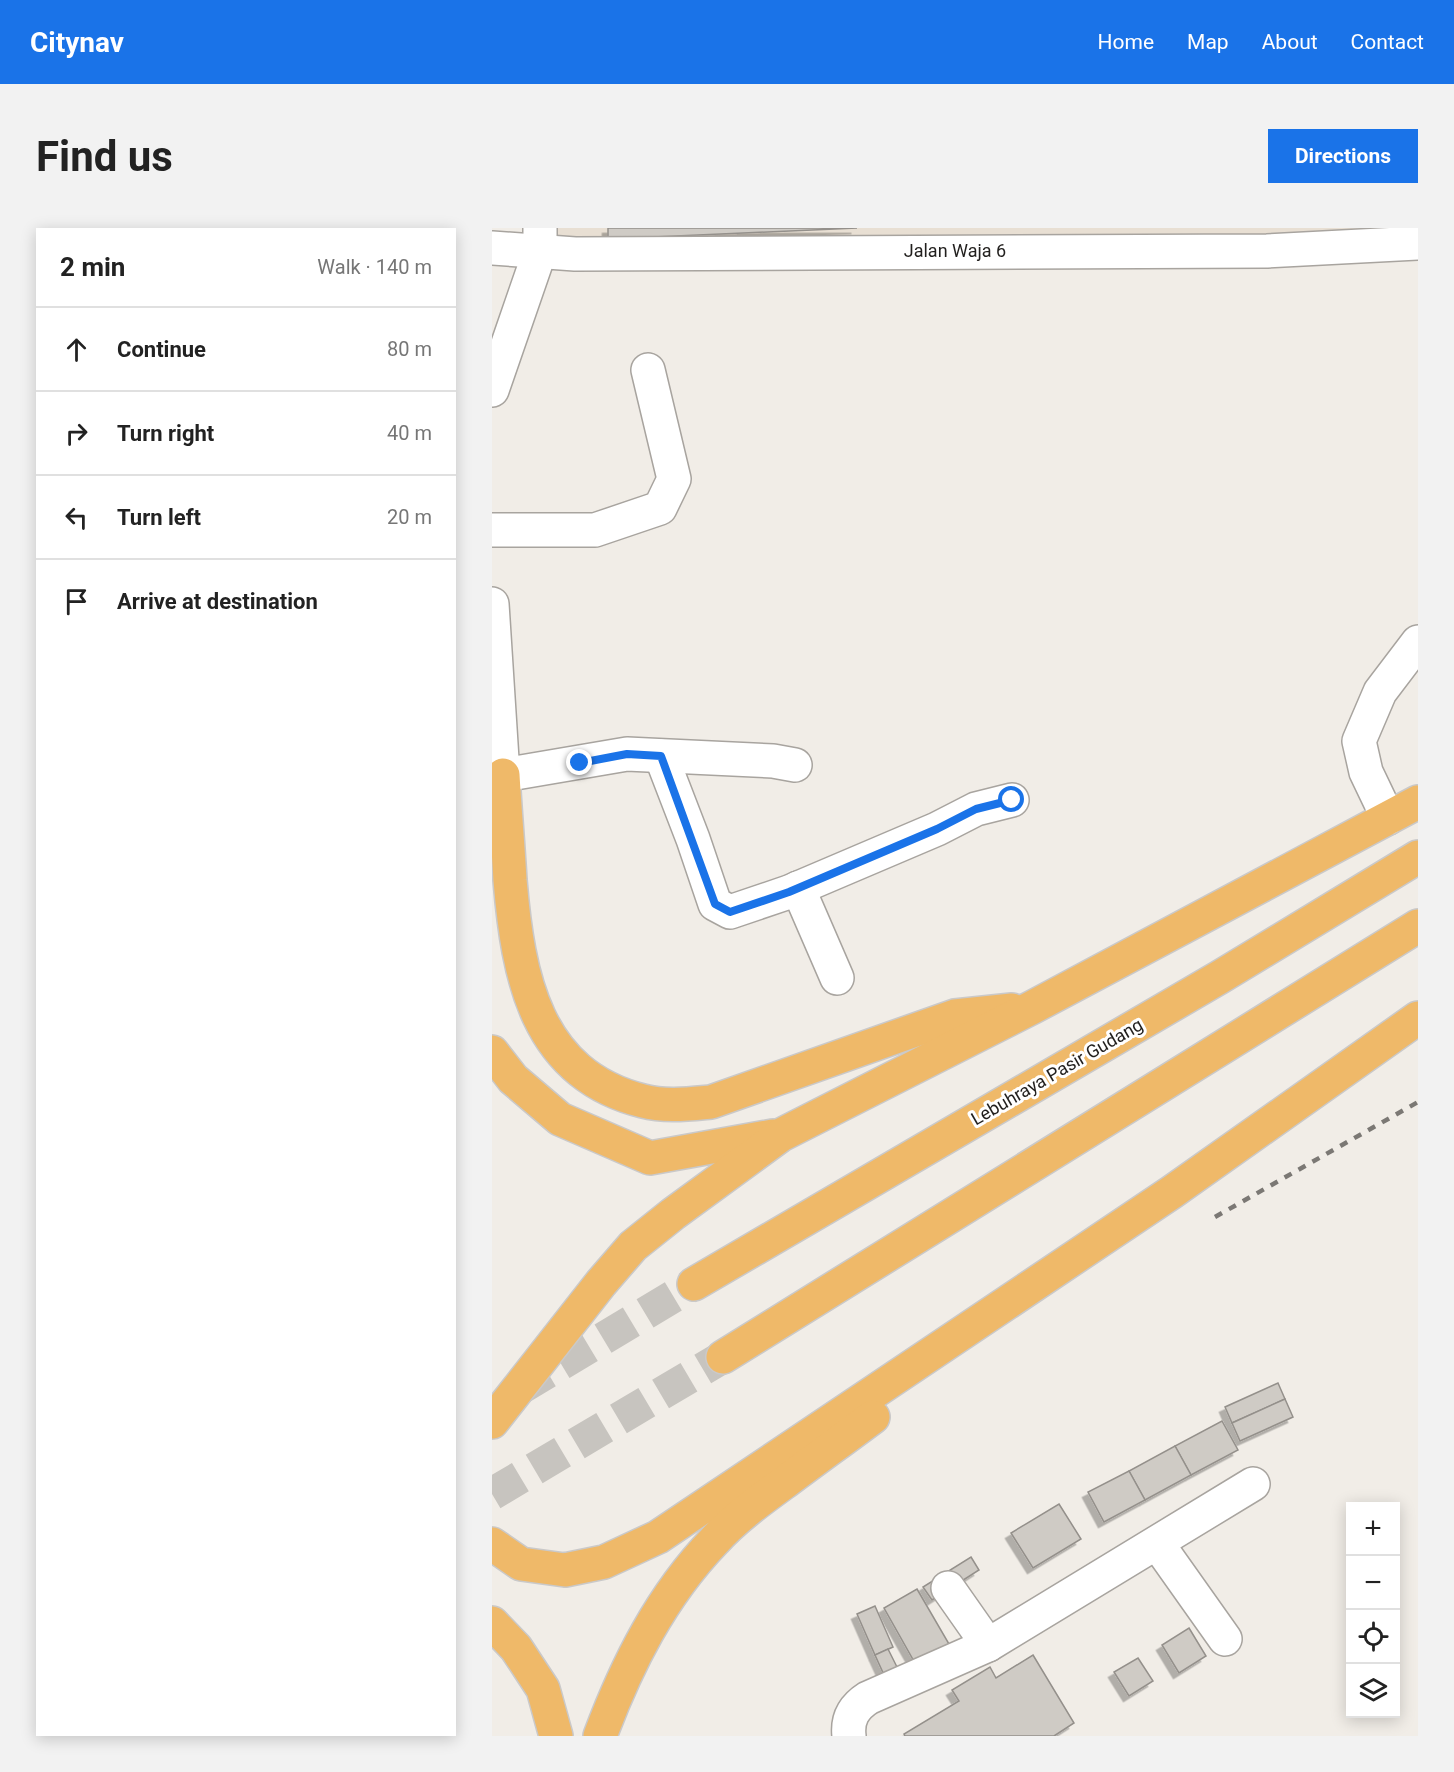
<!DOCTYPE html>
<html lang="en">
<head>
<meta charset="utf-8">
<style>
	:root { --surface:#fff; --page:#f2f2f2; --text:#222; --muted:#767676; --line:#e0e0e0; --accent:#1a73e8 }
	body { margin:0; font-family:Roboto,sans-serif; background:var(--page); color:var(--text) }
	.controls { position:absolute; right:18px; bottom:18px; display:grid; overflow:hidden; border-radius:0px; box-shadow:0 3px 15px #0003 }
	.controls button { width:54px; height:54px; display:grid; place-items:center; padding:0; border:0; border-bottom:2px solid var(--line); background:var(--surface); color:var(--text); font:30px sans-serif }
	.stop { position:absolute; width:18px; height:18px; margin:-14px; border:4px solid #1a73e8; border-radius:50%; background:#fff }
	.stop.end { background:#1a73e8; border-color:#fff; box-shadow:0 2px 6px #0008 }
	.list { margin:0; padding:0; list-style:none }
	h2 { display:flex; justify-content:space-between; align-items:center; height:78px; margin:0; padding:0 24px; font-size:26px }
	h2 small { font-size:20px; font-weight:400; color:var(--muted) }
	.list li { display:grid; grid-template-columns:39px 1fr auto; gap:18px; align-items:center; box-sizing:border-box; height:84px; padding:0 24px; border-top:2px solid var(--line) }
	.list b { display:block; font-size:22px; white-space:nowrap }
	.list em { font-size:20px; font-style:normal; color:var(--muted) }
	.icon { flex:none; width:33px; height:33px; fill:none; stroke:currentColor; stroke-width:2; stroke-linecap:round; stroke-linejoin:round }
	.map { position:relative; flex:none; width:926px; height:1508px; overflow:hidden; border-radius:0px }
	header { display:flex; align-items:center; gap:36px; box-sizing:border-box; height:84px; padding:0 30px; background:var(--accent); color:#fff }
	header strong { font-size:28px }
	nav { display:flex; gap:33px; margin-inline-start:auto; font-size:21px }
	.intro { display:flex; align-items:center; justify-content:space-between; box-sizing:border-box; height:144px; padding:0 36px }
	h1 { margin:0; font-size:42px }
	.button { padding:15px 27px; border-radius:0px; background:var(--accent); color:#fff; font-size:21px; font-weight:700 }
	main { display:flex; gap:36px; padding:0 36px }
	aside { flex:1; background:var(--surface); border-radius:0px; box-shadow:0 3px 15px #0003 }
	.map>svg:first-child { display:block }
	.built { fill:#e8dfd3 }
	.building { fill:#cfcbc5; stroke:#94908b; stroke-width:1.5; filter:url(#shadow) }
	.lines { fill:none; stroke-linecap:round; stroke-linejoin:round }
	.highway-tunnel { stroke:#c7c4bf; stroke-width:33; stroke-dasharray:33 16; stroke-linecap:butt }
	.minor-casing { stroke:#a8a49f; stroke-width:36 }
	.highway-casing { stroke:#cac9c9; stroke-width:36 }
	.minor { stroke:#fff; stroke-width:33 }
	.highway { stroke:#efb969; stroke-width:33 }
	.rail { stroke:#7b7874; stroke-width:4.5; stroke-dasharray:8 8; stroke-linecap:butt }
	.route { stroke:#1a73e8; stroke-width:8 }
	.labels { text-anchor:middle; stroke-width:6; stroke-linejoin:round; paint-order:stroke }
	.street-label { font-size:18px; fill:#211f1d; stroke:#fff }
</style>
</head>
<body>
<header>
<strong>Citynav</strong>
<nav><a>Home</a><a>Map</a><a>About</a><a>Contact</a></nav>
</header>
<div class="intro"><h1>Find us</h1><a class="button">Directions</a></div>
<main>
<aside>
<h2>2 min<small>Walk · 140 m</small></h2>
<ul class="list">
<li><svg class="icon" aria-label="ahead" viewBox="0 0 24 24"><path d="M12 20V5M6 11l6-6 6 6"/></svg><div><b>Continue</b></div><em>80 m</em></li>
<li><svg class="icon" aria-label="right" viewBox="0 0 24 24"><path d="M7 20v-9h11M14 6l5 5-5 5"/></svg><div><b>Turn right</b></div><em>40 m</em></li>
<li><svg class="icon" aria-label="left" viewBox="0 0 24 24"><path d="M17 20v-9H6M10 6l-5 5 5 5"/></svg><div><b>Turn left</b></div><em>20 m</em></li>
<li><svg class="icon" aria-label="arrive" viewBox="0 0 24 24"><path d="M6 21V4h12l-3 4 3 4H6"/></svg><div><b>Arrive at destination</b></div></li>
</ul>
</aside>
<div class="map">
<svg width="926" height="1508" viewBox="0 0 926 1508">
	<defs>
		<filter id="shadow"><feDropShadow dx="-5.5" dy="5.5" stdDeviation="0" flood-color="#0004"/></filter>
	</defs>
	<rect width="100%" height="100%" fill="#f1ede7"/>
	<rect class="built" x="52" y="0" width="874" height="20"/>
	<g class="building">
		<path d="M 116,0 L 365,0 L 116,11 Z"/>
		<path d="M 786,1155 L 793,1171 L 740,1195 L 733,1179 Z"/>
		<path d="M 793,1171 L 801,1189 L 748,1213 L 740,1195 Z"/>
		<path d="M 730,1193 L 746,1222 L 699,1247 L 683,1218 Z"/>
		<path d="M 683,1218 L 699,1247 L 653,1272 L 637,1243 Z"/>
		<path d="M 637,1243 L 653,1272 L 612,1294 L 596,1264 Z"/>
		<path d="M 567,1276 L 589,1311 L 541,1340 L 519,1305 Z"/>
		<path d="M 479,1329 L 487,1342 L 440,1372 L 431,1359 Z"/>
		<path d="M 425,1361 L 457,1416 L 423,1435 L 392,1380 Z"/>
		<path d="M 383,1378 L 401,1419 L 383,1427 L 365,1386 Z"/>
		<path d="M 697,1400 L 714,1428 L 687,1445 L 670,1417 Z"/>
		<path d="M 396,1421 L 407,1443 L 393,1449 L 383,1427 Z"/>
		<path d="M 541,1427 L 582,1495 L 562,1508 L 413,1508 L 412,1506 L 467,1473 L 460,1462 L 498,1439 L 504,1450 Z"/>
		<path d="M 646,1430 L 661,1453 L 637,1468 L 622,1444 Z"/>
	</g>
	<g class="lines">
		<g class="highway-tunnel">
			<path d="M 27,1161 L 202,1056"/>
			<path d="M 0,1266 L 231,1129"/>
		</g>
		<defs>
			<g id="minor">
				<path d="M 0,20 L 83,26 L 775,23 L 926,15"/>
				<path d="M 0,162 L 48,23 L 48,0"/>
				<path d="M 0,302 L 103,302 L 168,280 L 182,251 L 156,142"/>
				<path d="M 0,376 L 11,547 L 135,526 L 281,533 L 303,537"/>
				<path d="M 169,528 L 201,611 L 223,676 L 238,684 L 297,664 L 445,601 L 484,581 L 520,572"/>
				<path d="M 896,590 L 874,544 L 867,513 L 888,464 L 926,414"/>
				<path d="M 306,660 L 345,750"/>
				<path d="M 665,1315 L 733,1411"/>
				<path d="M 456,1360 L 496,1417"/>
				<path d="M 357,1508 C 355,1491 362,1479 376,1470 L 496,1417 L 761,1256"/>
			</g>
			<g id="highway">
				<path d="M 11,547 C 13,582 16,617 18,652 C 26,748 43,846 151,873 C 173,879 197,876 219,874 L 463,788 L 520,782"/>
				<path d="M 0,824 L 21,851 L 68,891 L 158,930 L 281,908"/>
				<path d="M 202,1056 L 728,749 L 926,629"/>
				<path d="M 231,1129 L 926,698"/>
				<path d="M 0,1194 L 109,1055 L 141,1018 L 181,986 L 289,907 L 541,779 L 926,574"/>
				<path d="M 0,1316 L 29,1336 L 73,1342 L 112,1334 L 166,1309 L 680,964 L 926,790"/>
				<path d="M 0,1395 L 24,1420 L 51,1461 L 64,1508"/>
				<path d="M 108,1508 C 135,1436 169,1368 223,1312 C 244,1289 271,1270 297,1251 C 325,1230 353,1210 381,1189"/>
			</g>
		</defs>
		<use href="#minor" class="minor-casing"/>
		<use href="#highway" class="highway-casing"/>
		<use href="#minor" class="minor"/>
		<use href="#highway" class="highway"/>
		<path class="rail" d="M 723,989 L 926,874"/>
	</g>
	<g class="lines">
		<path class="route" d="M 88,535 L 135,526 L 169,528 L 223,676 L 238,684 L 297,664 L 445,601 L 484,581 L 520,572"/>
	</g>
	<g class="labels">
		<g class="street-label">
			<text x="463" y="29">Jalan Waja 6</text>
			<text transform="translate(565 844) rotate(-30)" y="6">Lebuhraya Pasir Gudang</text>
		</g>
	</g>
</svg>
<div class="controls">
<button>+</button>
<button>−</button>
<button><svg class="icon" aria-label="locate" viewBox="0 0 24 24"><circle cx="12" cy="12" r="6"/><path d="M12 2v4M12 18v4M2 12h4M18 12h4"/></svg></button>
<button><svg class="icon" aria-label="layers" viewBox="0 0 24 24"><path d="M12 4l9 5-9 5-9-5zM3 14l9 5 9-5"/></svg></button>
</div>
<div class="stop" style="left:520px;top:572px"></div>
<div class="stop end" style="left:88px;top:535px"></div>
</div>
</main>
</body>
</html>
